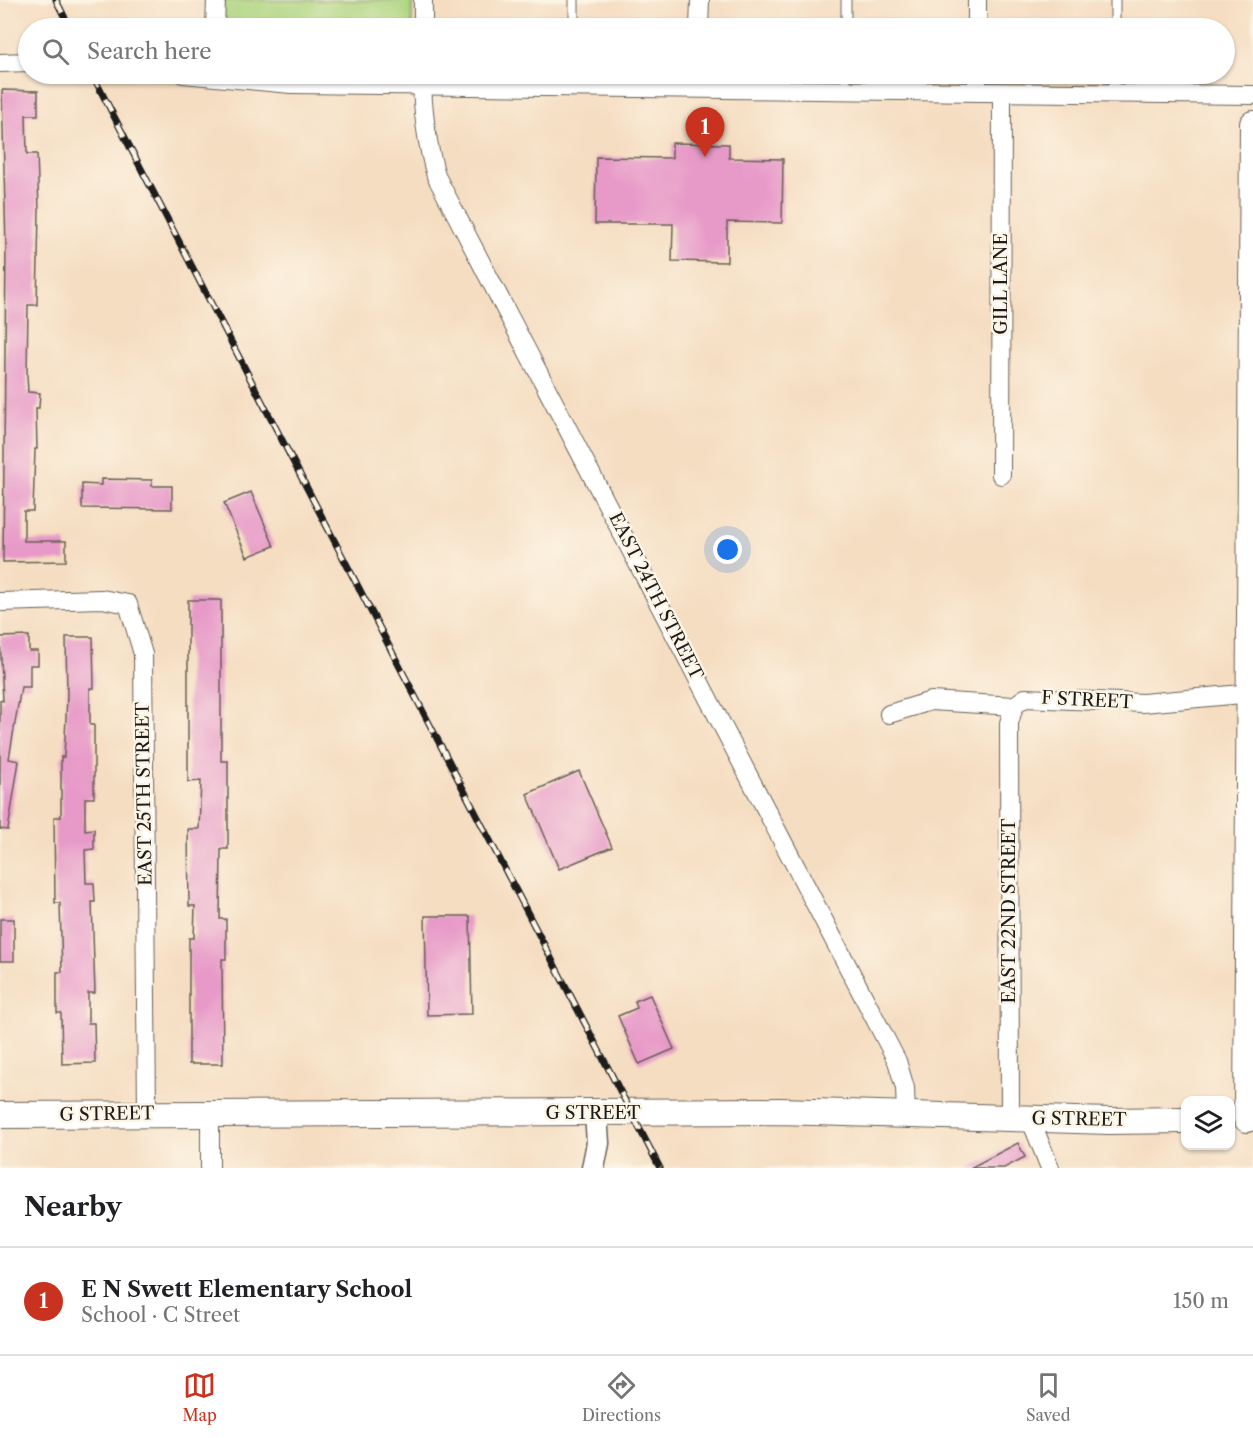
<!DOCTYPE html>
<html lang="en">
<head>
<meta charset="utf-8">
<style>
	:root { --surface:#fff; --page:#f2f2f2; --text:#202124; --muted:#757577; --line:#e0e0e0; --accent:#c8321e }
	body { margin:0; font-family:"Libre Caslon Text",serif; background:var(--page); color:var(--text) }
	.controls { position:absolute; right:18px; bottom:18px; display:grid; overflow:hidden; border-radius:12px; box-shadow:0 2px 4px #0004 }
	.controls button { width:54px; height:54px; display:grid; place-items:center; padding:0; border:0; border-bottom:2px solid var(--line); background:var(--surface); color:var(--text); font:30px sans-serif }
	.you { position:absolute; left:728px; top:550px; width:21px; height:21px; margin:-15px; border:4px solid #fff; border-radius:50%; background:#1a73e8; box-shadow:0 0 0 9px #1a73e833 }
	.badge { display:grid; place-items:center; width:39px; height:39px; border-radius:50%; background:var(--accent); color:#fff; font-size:20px; font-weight:700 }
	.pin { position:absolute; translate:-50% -50px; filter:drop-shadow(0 2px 3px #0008) }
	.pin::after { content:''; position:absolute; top:32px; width:21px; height:18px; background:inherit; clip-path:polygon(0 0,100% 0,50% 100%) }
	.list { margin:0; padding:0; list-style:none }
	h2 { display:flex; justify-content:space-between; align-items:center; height:78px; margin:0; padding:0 24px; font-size:26px }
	h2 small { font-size:20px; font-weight:400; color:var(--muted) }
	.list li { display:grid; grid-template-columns:39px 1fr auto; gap:18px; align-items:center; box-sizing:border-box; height:108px; padding:0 24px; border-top:2px solid var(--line) }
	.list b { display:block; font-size:22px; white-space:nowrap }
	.list p { margin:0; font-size:20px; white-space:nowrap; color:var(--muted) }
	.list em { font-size:20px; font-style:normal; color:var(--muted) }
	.icon { flex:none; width:33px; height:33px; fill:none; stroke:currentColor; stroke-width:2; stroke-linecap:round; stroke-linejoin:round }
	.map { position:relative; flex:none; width:1253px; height:1168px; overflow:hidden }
	.search { position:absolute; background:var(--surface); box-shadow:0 2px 4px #0004; left:18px; right:18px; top:18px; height:66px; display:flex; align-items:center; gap:15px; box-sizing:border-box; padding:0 21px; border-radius:33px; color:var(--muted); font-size:22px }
	.sheet { height:186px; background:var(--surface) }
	nav { display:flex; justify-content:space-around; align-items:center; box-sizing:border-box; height:84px; border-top:2px solid var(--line); background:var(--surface); font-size:16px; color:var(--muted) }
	nav a { display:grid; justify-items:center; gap:3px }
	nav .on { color:var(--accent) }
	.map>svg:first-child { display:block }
	.green { fill:#acd47e; stroke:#64784d; stroke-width:1.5 }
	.building { fill:#e79ac8 }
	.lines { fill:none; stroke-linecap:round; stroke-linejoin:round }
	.service-casing { stroke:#686056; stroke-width:11 }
	.minor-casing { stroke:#686056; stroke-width:20 }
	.tertiary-casing { stroke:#686056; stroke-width:25 }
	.secondary-casing { stroke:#686056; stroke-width:28 }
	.service { stroke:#fff; stroke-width:9 }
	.minor { stroke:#fff; stroke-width:18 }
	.tertiary { stroke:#fff; stroke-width:22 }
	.secondary { stroke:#fff; stroke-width:26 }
	.rail-casing { stroke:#1c1c1c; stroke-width:7 }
	.rail { stroke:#fcf5e5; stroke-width:4.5; stroke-dasharray:14; stroke-linecap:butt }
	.labels { text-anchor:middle; stroke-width:5; stroke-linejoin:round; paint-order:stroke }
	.street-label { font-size:18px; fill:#1c1c1c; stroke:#fcf5e5 }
</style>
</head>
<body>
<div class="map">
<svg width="1253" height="1168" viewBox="0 0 1253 1168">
	<rect width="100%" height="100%" fill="#fcf5e5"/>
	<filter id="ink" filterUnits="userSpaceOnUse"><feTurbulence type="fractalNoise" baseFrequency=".0167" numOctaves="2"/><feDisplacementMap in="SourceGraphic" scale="12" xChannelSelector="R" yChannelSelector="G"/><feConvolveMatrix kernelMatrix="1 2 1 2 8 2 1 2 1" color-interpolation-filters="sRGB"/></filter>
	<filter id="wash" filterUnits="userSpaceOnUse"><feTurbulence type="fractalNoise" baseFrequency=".008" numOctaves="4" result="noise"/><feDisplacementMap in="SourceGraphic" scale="24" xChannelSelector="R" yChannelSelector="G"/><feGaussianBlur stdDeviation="1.35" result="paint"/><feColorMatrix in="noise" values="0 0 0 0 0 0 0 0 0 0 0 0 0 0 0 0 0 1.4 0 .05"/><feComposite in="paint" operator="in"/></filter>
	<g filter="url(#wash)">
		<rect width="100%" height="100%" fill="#f5ddc1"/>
		<g class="green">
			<rect x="220" y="0" width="192" height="28"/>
			<path d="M 262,74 L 411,74 L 411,81 Z"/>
		</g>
		<g id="blocks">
			<g class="building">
				<path d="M 2,90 L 38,91 L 38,115 L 26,115 L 27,154 L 37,154 L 39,210 L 37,305 L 28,305 L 27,375 L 28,392 L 40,393 L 39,408 L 36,408 L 37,449 L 35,449 L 33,511 L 24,511 L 24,541 L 66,541 L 66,561 L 3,562 L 6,247 Z"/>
				<path d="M 672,143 L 729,144 L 729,158 L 783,159 L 782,223 L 727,222 L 727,262 L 672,261 L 673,224 L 595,224 L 596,157 L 672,158 Z"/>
				<path d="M 101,479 L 152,480 L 152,486 L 172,486 L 172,509 L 82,508 L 82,484 L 101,485 Z"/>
				<path d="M 251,492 L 274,546 L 247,557 L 224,503 Z"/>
				<path d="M 188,600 L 221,600 L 221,761 L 228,761 L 228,849 L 221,849 L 220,919 L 226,919 L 226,959 L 222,959 L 223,1064 L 189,1064 L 189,938 L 194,938 L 195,906 L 189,906 L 188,829 L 199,829 L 201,781 L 188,782 Z"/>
				<path d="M 29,636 L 29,651 L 38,651 L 38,665 L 30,665 L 30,687 L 21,687 L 9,759 L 19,761 L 8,830 L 0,829 L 0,700 L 3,701 L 0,637 Z"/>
				<path d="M 66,637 L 93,637 L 94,688 L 90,688 L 90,725 L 94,725 L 94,798 L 85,798 L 85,830 L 94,829 L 94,849 L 85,850 L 86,883 L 94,883 L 95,902 L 92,902 L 95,993 L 88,993 L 88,1023 L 94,1023 L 95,1063 L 62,1064 L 61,1013 L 57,1013 L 57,972 L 62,972 L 60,903 L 55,903 L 54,817 L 61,817 L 61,757 L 64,757 L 67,697 Z"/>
				<path d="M 579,771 L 612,847 L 559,869 L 527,794 Z"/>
				<path d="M 425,916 L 470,916 L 472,1014 L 427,1015 Z"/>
				<rect x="0" y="919" width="14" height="42"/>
				<path d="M 650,995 L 674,1049 L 639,1064 L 618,1016 L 637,1008 L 635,1001 Z"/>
				<path d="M 1018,1143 L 1025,1157 L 1004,1168 L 970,1168 Z"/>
			</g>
		</g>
	</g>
	<g filter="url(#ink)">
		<use href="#blocks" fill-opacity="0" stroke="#686056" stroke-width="1.5"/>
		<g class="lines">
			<defs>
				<g id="service">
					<path d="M 574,0 L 574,28"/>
					<path d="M 846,28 L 846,0"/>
					<path d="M 1115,28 L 1115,0"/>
					<path d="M 846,74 L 846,91"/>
					<path d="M 1114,94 L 1114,74"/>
				</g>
				<g id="minor">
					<path d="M 215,28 L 216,0"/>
					<path d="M 423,28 L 423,0"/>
					<path d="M 699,28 L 700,0"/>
					<path d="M 977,28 L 977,0"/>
					<path d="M 0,63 L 28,62"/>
					<path d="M 183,74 L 291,84 L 1253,95"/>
					<path d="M 422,74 C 422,110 426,141 436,176 L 897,1061 L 905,1088 L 906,1115"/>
					<path d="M 977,74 L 977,92"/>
					<path d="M 1001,475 L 1002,93"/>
					<path d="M 0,602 L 102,599 L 128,604 L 143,654 L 147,1114"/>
					<path d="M 889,714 L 931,701 L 1014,706 L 1025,698 L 1143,703 L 1253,693"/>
					<path d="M 1010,1118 L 1009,723 L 1014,706"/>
					<path d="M 1030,1118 L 1050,1168"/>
					<path d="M 210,1168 L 210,1114"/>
				</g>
				<path id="tertiary" d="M 593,1168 L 598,1143 L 596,1113"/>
				<g id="secondary">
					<path d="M 0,1115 L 780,1111 L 1109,1121 L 1186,1120"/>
					<path d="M 1247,1119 L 1253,124"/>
				</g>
			</defs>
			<use href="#service" class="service-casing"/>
			<use href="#minor" class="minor-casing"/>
			<use href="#tertiary" class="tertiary-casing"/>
			<use href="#secondary" class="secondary-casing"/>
			<use href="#service" class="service"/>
			<use href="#minor" class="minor"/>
			<use href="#tertiary" class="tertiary"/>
			<use href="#secondary" class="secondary"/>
			<defs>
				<g id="rail">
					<path d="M 56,0 L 70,28"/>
					<path d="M 92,74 L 660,1168"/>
				</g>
			</defs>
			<use href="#rail" class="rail-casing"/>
			<use href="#rail" class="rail"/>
		</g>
	</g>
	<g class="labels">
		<g class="street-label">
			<text transform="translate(1001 284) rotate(-90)" y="6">GILL LANE</text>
			<text transform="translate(656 596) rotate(63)" y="6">EAST 24TH STREET</text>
			<text transform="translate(1087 700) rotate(3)" y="6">F STREET</text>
			<text transform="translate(144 794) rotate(-91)" y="6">EAST 25TH STREET</text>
			<text transform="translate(1009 911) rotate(-90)" y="6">EAST 22ND STREET</text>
			<text x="593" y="1119">G STREET</text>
			<text transform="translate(107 1114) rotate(-1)" y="6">G STREET</text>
			<text transform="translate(1079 1119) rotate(1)" y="6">G STREET</text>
		</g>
	</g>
</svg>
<div class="controls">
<button><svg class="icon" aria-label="layers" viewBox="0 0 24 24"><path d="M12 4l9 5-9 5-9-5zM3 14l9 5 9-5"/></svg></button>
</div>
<div class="you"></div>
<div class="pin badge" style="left:705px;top:157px">1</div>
<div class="search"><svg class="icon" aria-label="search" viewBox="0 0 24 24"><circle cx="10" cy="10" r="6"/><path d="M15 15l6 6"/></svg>Search here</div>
</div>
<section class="sheet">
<h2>Nearby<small></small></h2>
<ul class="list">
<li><span class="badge">1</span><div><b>E N Swett Elementary School</b><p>School · C Street</p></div><em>150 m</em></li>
</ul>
</section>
<nav>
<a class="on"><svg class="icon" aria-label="map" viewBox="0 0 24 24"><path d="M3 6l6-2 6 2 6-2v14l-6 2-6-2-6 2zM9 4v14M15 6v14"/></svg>Map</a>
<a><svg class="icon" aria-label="directions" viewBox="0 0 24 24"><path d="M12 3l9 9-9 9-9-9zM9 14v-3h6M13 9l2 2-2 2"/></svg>Directions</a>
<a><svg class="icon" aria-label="saved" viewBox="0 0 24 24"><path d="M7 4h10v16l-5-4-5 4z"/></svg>Saved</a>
</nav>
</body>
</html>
